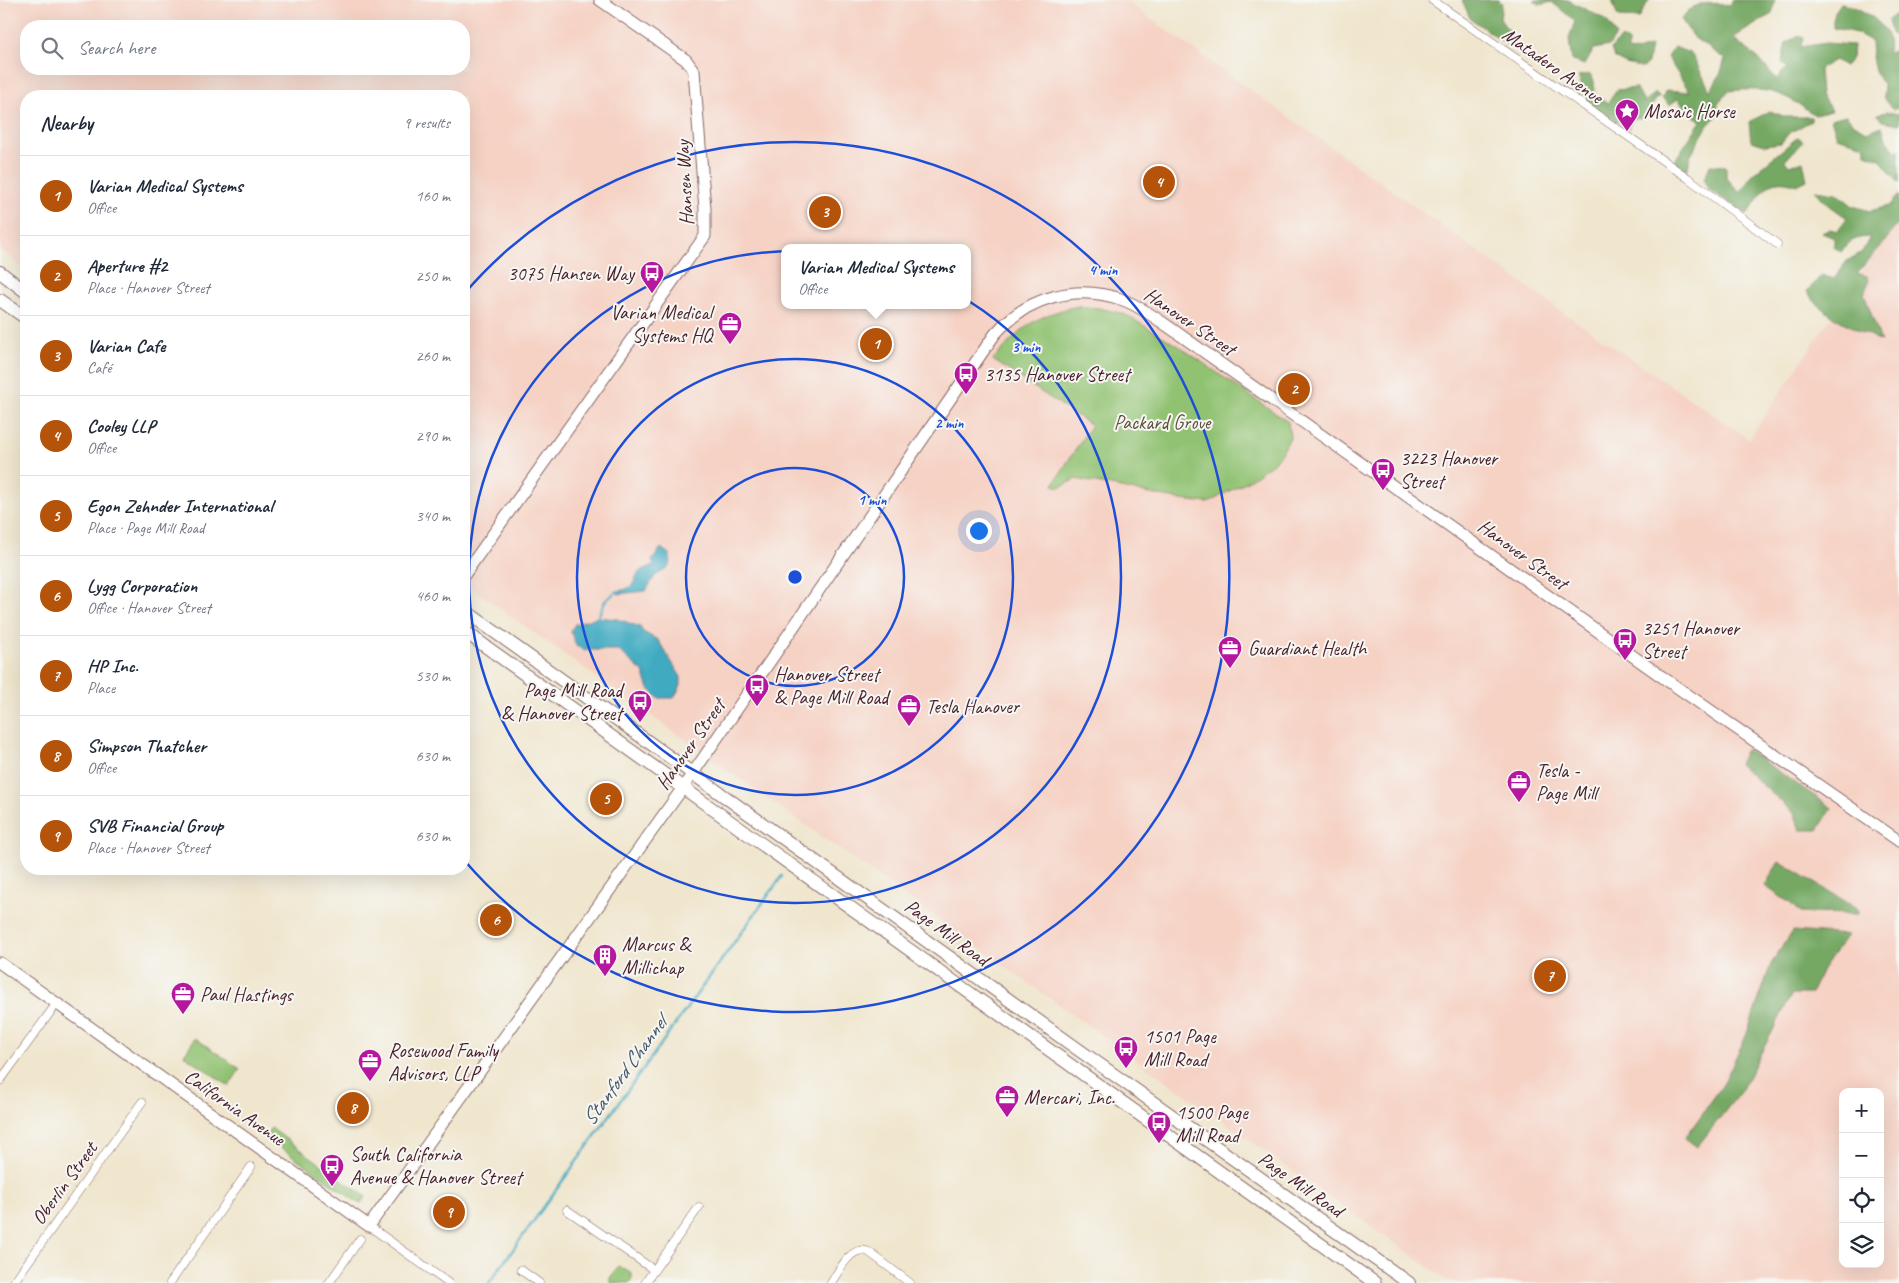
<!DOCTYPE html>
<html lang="en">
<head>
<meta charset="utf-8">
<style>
	:root { --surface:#fff; --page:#f2f2f3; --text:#1f2937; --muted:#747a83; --line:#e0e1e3; --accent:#b45309 }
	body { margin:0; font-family:Caveat,sans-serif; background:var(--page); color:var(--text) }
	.controls { position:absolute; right:15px; bottom:15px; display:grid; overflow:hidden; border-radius:10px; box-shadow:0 5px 20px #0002 }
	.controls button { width:45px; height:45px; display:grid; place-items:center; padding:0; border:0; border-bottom:1px solid var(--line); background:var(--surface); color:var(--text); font:25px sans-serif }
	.you { position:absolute; left:978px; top:530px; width:18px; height:18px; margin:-12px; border:4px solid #fff; border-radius:50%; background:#1a73e8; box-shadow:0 0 0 8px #1a73e833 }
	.badge { display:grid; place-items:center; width:32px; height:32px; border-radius:50%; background:var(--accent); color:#fff; font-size:16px; font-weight:700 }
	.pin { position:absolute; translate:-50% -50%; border:2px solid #fff; box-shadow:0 1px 5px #0006 }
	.popup { position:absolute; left:781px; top:244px; width:190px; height:65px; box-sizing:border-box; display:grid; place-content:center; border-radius:10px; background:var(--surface); filter:drop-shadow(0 1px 4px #0005); font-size:16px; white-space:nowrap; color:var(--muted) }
	.popup b { font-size:19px; color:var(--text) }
	.popup::after { content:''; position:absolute; left:50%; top:100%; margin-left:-10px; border:10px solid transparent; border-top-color:var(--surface) }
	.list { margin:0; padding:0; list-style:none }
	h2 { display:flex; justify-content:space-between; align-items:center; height:65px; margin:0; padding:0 20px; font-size:21px }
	h2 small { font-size:16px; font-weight:400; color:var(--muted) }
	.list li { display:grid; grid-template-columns:32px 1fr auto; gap:15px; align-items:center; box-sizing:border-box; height:80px; padding:0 20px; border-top:1px solid var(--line) }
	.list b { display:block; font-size:19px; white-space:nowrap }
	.list p { margin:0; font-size:16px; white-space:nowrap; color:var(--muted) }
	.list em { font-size:16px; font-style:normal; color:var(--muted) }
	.icon { flex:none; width:28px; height:28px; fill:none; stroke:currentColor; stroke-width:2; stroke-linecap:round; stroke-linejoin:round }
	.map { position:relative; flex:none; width:1899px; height:1283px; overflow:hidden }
	.search { position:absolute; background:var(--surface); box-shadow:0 5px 20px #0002; left:20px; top:20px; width:450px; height:55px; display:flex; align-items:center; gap:12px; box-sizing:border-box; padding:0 18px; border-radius:20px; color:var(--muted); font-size:19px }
	.panel { position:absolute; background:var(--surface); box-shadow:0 5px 20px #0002; left:20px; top:90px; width:450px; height:785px; border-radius:20px }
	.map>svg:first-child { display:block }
	.built { fill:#f6d2c4; fill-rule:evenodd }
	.green { fill:#91c272; stroke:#6e704e }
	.forest { fill:#74a864; stroke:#5f6448 }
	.water { fill:#41aac1; stroke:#466476 }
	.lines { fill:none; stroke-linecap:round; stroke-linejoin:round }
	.stream { stroke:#41aac1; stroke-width:2.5 }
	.street-casing { stroke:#846564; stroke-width:9 }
	.secondary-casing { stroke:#846564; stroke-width:13 }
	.primary-casing { stroke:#846564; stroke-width:14 }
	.street { stroke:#fff; stroke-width:8 }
	.secondary { stroke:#fff; stroke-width:11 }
	.primary { stroke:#fff; stroke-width:12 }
	.ring { fill:none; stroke:#1d4ed8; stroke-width:2.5 }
	.labels { text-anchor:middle; stroke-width:4; stroke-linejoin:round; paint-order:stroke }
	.street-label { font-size:20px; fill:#4a1f2b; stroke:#f6f6f2 }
	.poi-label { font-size:20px; fill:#4a1f2b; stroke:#f6f6f2; text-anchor:start }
	.park-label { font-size:20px; fill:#5f5040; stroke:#f6f6f2 }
	.water-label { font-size:21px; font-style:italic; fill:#465767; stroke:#f6f6f2 }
	.centre { fill:#1d4ed8; stroke:#f6f6f2; stroke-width:2.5 }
	.ring-label { font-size:15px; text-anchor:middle; font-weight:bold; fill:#1d4ed8; stroke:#f6f6f2; stroke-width:4; stroke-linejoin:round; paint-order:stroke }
</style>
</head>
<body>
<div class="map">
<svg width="1899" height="1283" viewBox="0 0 1899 1283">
	<rect width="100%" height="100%" fill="#f6f6f2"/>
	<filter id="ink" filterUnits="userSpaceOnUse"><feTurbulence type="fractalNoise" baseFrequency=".02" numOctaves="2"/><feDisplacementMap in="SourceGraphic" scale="10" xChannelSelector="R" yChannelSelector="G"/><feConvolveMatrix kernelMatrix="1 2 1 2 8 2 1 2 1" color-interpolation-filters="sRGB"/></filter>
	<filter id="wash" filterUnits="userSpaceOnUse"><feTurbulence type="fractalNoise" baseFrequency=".0096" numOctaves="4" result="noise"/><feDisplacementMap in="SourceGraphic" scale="20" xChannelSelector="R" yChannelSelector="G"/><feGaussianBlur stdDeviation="1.12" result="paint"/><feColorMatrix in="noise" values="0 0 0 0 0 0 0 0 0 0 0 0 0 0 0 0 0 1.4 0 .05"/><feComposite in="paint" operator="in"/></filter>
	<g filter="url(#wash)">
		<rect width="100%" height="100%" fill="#f0e6ce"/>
		<path class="built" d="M 0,0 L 1124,0 L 1567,315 L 1749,439 L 1899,217 L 1899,1283 L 1451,1283 L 464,583 L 464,96 L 26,96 L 26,271 L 0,249 ZM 26,26 L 464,26 L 464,69 L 26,69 ZM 785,248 L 967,248 L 967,305 L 785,305 ZM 1843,1092 L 1880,1092 L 1880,1264 L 1843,1264 Z"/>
		<g class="green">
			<path d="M 1078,306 L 1099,308 L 1124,314 L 1179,346 L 1288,422 L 1290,437 L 1284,449 L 1273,463 L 1249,480 L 1208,503 L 1181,500 L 1076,479 L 1060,487 L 1053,485 L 1091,425 L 993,360 C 1023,327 1033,316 1078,306 Z"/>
			<path d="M 195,1038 L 240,1069 L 229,1086 L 184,1055 Z"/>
			<path d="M 271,1128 L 366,1197 L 360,1204 L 265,1136 Z"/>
			<path d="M 619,1266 L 632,1274 L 632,1278 L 629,1283 L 610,1283 L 610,1278 Z"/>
		</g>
		<g class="forest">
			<path d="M 1462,0 L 1498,0 L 1502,4 L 1500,19 L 1513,37 L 1510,47 L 1470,18 Z"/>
			<path d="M 1534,0 L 1568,0 L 1606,20 L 1616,35 L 1609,46 L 1594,49 L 1585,65 L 1572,61 L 1569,39 L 1575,21 L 1552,2 L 1540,5 Z"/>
			<path d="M 1612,0 L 1649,0 L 1639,18 L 1618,17 Z"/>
			<path d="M 1733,0 L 1775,0 L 1772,14 L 1733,38 L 1758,58 L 1776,79 L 1787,68 L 1782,62 L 1786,43 L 1799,35 L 1804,38 L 1800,47 L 1826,43 L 1853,45 L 1852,58 L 1845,66 L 1835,60 L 1819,69 L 1821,95 L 1832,111 L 1815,115 C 1781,92 1771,87 1728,91 L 1718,103 L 1717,116 L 1708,125 L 1690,156 L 1688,169 L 1678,168 L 1675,160 L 1701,121 L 1688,112 L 1678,99 L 1669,105 L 1662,98 L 1666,90 L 1690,92 L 1667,57 L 1674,47 L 1692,54 L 1710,91 L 1720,75 L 1725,59 L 1693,37 L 1681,19 C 1695,0 1708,3 1730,5 Z"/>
			<path d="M 1841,3 C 1858,7 1883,19 1888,38 C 1889,43 1888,50 1888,54 L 1899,47 L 1899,108 L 1893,109 L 1883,97 L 1884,85 C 1872,73 1872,57 1871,41 L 1857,33 L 1833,28 L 1833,15 Z"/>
			<path d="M 1899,12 L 1899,38 L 1897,39 L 1891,33 L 1888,20 Z"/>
			<path d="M 1621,38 L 1630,43 L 1627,50 L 1637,51 L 1651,46 L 1648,62 L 1644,68 L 1626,64 L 1614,58 L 1611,48 Z"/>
			<path d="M 1590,74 L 1594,81 L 1595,95 L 1608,103 L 1617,90 L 1636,88 L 1644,102 L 1656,93 L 1659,96 L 1642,118 L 1631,119 L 1629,129 L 1588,103 L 1578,76 Z"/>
			<path d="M 1770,111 L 1786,117 L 1811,117 L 1811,121 L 1789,133 L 1781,143 L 1765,145 L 1751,141 L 1749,122 Z"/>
			<path d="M 1887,112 L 1899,114 L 1899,124 L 1882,121 L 1877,114 Z"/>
			<path d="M 1846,115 L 1853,123 L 1867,132 L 1882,126 L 1886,139 L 1896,152 L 1899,149 L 1899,183 L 1880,159 L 1866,154 L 1864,145 L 1837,137 L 1831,119 Z"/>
			<path d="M 1798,137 L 1803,141 L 1785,161 L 1789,166 L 1803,161 L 1807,180 L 1797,185 C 1767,174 1764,192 1747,214 L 1708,189 L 1704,180 L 1710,165 L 1726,166 L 1726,177 L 1740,193 L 1753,174 Z"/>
			<path d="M 1815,190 L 1837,193 L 1853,206 L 1870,211 L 1889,206 L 1899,195 L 1899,222 L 1883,244 L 1857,273 L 1867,276 L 1869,281 L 1864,294 L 1881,341 C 1854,327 1823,317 1807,291 L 1822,275 L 1834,279 L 1847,261 L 1862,252 L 1870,237 C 1857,237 1848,241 1841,252 L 1834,247 L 1834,238 L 1822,233 L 1830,229 L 1837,231 L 1847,218 L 1826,203 Z"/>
			<path d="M 1746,749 L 1832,808 L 1818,830 L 1800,830 L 1794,813 L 1739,764 Z"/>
			<path d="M 1779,861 L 1858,909 L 1858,914 L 1800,913 L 1791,904 L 1765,886 Z"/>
			<path d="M 1792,931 L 1847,935 L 1822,970 L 1811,994 L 1792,994 L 1741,1091 L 1697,1147 L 1685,1138 L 1722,1086 L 1746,1036 L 1771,964 Z"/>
		</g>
		<g class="water">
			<path d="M 661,548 L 669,554 L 671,562 L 667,569 L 655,576 L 646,591 L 618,594 L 617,591 C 640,588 631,577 642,570 C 646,568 650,567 654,565 L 652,561 Z"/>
			<path d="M 598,617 L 618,619 L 640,627 L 643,632 L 658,640 L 681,677 L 681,685 L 674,698 L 658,698 L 649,689 L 643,672 L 618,650 L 584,650 L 576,646 L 571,631 L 575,624 Z"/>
		</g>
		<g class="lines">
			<g class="stream">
				<path d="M 598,617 L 605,601 L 617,591 L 620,592"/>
				<path d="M 489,1283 L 782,876"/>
			</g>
		</g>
	</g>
	<g filter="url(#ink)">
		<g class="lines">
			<defs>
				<g id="street">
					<path d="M 1432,0 L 1688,178 L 1777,244"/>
					<path d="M 0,1081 L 57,1003"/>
					<path d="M 567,1210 L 654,1270"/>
					<path d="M 369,1226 L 448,1283"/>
					<path d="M 521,1270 L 539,1283"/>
					<path d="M 13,1283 L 142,1102"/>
					<path d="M 170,1283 L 251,1167"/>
					<path d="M 329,1283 L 360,1239"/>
					<path d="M 645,1283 L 699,1207"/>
					<path d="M 831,1283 C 839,1271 851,1244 869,1252 L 910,1283"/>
				</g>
				<g id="secondary">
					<path d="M 464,575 L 705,236 L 705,209 L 694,71 L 686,60 L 600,0"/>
					<path d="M 0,963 L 369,1226 L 682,789 L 995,334 C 1027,297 1076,283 1123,300 C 1140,306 1154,317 1169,327 L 1668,681 L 1899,841"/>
				</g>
				<g id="primary">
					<path d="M 0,272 L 26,292"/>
					<path d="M 0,300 L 26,318"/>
					<path d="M 464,610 L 1079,1050 L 1409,1283"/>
					<path d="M 464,631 L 1375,1283"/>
				</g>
			</defs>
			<use href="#street" class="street-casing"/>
			<use href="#secondary" class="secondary-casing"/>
			<use href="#primary" class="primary-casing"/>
			<use href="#street" class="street"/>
			<use href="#secondary" class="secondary"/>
			<use href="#primary" class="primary"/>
		</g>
	</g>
	<g class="ring">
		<circle cx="795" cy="577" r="109"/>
		<circle cx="795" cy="577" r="218"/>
		<circle cx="795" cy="577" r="326"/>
		<path d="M464 294A435 435 0 1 1 464 860"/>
	</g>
	<defs>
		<symbol id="sight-pin" viewBox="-11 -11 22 30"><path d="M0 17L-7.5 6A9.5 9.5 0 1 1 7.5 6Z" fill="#b5179e" stroke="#f6f6f2"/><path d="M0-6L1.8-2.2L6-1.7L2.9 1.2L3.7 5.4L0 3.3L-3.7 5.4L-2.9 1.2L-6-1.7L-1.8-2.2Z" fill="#fff"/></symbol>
		<symbol id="bus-pin" viewBox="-11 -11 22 30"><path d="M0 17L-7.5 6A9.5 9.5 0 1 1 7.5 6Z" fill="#b5179e" stroke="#f6f6f2"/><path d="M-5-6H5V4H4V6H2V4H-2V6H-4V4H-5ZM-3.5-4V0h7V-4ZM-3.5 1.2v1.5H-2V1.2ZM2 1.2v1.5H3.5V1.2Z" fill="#fff"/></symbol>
		<symbol id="office-pin" viewBox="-11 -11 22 30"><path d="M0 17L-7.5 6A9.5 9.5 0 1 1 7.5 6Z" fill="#b5179e" stroke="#f6f6f2"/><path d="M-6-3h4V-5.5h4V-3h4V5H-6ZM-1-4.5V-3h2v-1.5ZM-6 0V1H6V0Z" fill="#fff"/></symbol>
		<symbol id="building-pin" viewBox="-11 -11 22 30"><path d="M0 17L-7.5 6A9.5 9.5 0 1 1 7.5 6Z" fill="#b5179e" stroke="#f6f6f2"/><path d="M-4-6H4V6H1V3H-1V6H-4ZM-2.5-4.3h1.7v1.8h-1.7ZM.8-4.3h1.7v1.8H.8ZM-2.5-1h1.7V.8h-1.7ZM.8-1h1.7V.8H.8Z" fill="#fff"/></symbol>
	</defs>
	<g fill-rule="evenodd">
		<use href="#sight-pin" x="1613" y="97" width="28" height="38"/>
		<use href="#bus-pin" x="638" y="259" width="28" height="38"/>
		<use href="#office-pin" x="716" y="310" width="28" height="38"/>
		<use href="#bus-pin" x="952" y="360" width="28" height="38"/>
		<use href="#bus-pin" x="1369" y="456" width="28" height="38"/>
		<use href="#bus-pin" x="1611" y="626" width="28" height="38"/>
		<use href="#office-pin" x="1216" y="634" width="28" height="38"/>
		<use href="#bus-pin" x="743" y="672" width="28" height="38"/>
		<use href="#bus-pin" x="626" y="688" width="28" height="38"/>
		<use href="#office-pin" x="895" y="692" width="28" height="38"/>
		<use href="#office-pin" x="1505" y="768" width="28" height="38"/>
		<use href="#building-pin" x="591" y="942" width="28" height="38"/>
		<use href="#office-pin" x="169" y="980" width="28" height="38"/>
		<use href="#bus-pin" x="1112" y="1034" width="28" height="38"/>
		<use href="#office-pin" x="356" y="1047" width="28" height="38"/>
		<use href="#office-pin" x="993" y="1083" width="28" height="38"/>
		<use href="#bus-pin" x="1145" y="1109" width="28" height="38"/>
		<use href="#bus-pin" x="318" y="1152" width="28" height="38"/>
	</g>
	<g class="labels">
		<g class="street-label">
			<text transform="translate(1553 65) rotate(35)" y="7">Matadero Avenue</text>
			<text transform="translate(684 183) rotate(-93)" y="7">Hansen Way</text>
			<text transform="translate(1190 321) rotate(34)" y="7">Hanover Street</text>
			<text transform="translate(1523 554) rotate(36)" y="7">Hanover Street</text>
			<text transform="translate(690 744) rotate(-55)" y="7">Hanover Street</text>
			<text transform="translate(947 932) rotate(36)" y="7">Page Mill Road</text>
			<text transform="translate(235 1107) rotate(35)" y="7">California Avenue</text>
			<text transform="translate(64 1183) rotate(-54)" y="7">Oberlin Street</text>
			<text transform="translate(1301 1184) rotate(35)" y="7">Page Mill Road</text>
		</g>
		<g class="poi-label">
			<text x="1644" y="118">Mosaic Horse</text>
			<text x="634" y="280" text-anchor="end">3075 Hansen Way</text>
			<text x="712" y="319" text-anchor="end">Varian Medical<tspan x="712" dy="23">Systems HQ</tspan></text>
			<text x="984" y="381">3135 Hanover Street</text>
			<text x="1400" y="465">3223 Hanover<tspan x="1400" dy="23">Street</tspan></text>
			<text x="1642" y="635">3251 Hanover<tspan x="1642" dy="23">Street</tspan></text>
			<text x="1248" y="655">Guardiant Health</text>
			<text x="774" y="681">Hanover Street<tspan x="774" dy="23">&amp; Page Mill Road</tspan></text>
			<text x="622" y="697" text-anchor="end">Page Mill Road<tspan x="622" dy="23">&amp; Hanover Street</tspan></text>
			<text x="926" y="713">Tesla Hanover</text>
			<text x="1536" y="777">Tesla -<tspan x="1536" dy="23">Page Mill</tspan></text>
			<text x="622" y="951">Marcus &amp;<tspan x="622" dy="23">Millichap</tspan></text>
			<text x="200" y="1001">Paul Hastings</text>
			<text x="1144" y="1043">1501 Page<tspan x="1144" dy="23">Mill Road</tspan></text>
			<text x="388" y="1057">Rosewood Family<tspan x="388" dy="23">Advisors, LLP</tspan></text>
			<text x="1024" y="1104">Mercari, Inc.</text>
			<text x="1176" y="1119">1500 Page<tspan x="1176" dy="23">Mill Road</tspan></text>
			<text x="350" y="1161">South California<tspan x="350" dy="23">Avenue &amp; Hanover Street</tspan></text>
		</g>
		<g class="park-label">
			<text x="1162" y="429">Packard Grove</text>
		</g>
		<g class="water-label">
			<text transform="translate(624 1071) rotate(-54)" y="7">Stanford Channel</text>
		</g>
	</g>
	<circle cx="795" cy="577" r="8" class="centre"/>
	<g class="ring-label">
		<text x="1103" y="275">4 min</text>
		<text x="1026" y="352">3 min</text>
		<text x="949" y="428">2 min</text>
		<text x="872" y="505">1 min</text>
	</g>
</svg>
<div class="controls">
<button>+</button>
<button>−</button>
<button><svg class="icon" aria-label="locate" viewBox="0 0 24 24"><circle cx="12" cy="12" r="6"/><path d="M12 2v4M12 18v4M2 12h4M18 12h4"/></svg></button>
<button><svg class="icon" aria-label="layers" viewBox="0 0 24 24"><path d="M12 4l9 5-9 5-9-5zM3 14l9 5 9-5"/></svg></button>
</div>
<div class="you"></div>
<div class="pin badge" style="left:876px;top:344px">1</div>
<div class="popup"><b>Varian Medical Systems</b>Office</div>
<div class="pin badge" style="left:1294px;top:389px">2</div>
<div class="pin badge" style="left:825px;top:212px">3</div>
<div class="pin badge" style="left:1159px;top:182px">4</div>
<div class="pin badge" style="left:606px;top:799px">5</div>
<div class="pin badge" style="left:496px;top:920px">6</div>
<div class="pin badge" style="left:1550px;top:976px">7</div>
<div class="pin badge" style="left:353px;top:1108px">8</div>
<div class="pin badge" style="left:449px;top:1212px">9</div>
<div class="search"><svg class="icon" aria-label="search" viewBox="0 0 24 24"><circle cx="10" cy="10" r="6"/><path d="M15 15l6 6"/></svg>Search here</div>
<section class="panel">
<h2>Nearby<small>9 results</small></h2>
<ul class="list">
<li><span class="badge">1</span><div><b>Varian Medical Systems</b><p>Office</p></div><em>160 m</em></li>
<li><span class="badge">2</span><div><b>Aperture #2</b><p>Place · Hanover Street</p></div><em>250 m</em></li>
<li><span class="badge">3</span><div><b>Varian Cafe</b><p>Café</p></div><em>260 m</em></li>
<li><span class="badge">4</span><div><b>Cooley LLP</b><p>Office</p></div><em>290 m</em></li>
<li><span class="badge">5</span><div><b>Egon Zehnder International</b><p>Place · Page Mill Road</p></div><em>340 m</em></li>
<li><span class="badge">6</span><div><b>Lygg Corporation</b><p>Office · Hanover Street</p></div><em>460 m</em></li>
<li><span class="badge">7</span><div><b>HP Inc.</b><p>Place</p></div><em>530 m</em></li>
<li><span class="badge">8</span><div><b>Simpson Thatcher</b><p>Office</p></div><em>630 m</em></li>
<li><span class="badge">9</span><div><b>SVB Financial Group</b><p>Place · Hanover Street</p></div><em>630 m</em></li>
</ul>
</section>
</div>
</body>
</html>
